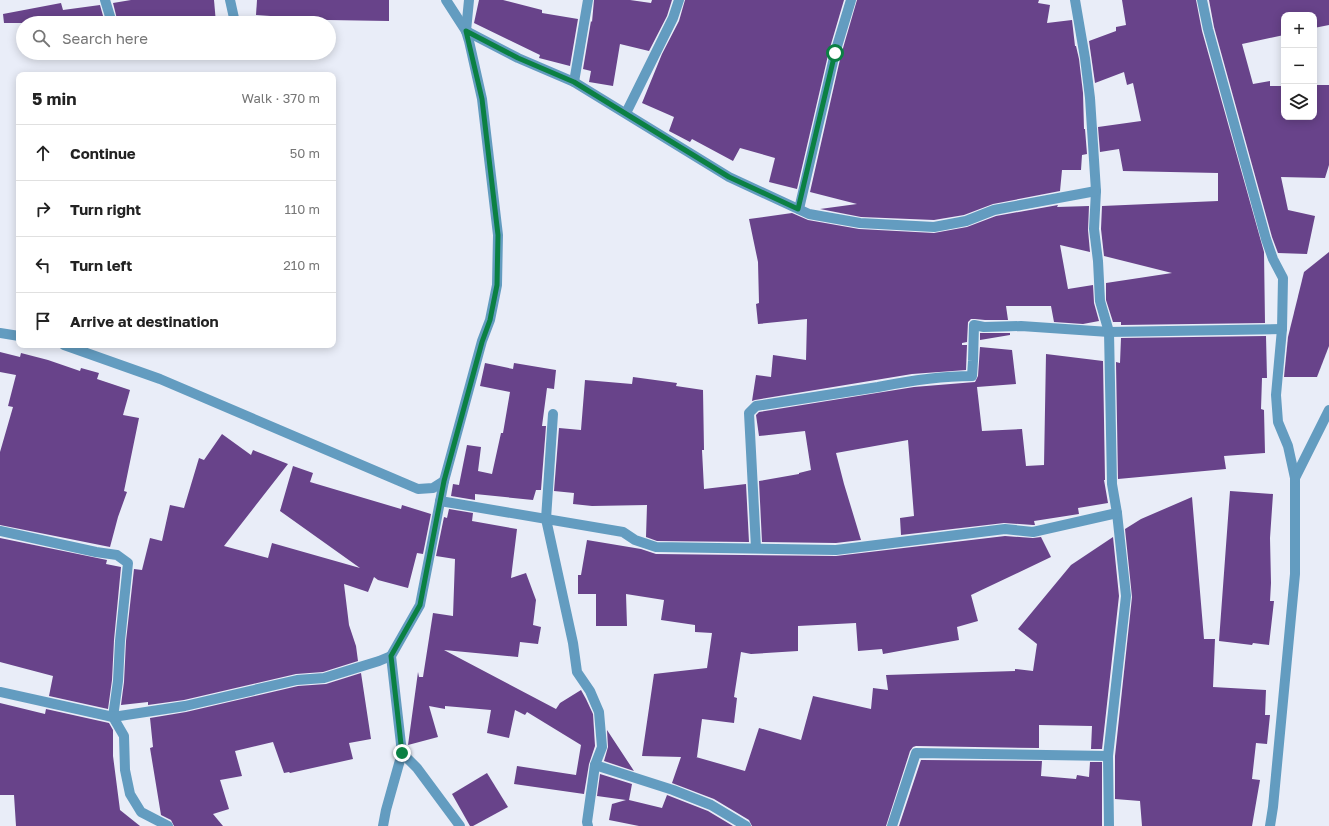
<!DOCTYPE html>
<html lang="en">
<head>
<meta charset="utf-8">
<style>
	:root { --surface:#fff; --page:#f6f6f6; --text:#222; --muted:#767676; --line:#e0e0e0 }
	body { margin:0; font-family:"Golos Text",sans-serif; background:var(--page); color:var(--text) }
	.controls { position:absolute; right:12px; top:12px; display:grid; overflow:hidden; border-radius:8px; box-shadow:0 2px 10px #0003 }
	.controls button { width:36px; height:36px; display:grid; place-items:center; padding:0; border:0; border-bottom:1px solid var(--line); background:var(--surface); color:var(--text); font:20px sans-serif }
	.stop { position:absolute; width:12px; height:12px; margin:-9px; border:3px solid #0b8043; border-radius:50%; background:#fff }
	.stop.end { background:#0b8043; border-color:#fff; box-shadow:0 1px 4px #0008 }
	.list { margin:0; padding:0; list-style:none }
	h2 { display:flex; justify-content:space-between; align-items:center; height:52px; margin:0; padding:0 16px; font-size:17px }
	h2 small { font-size:13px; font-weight:400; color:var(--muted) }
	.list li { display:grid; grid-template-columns:26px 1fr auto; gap:12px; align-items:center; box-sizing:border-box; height:56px; padding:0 16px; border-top:1px solid var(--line) }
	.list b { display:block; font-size:15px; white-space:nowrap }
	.list em { font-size:13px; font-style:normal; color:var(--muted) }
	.icon { flex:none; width:22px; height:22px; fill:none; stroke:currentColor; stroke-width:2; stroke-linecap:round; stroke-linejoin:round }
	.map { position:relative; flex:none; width:1329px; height:826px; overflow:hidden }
	.search { position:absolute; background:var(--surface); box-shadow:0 2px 10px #0003; left:16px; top:16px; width:320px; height:44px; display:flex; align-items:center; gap:10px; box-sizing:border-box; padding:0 14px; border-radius:22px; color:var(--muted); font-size:15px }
	.panel { position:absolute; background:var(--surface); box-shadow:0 2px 10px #0003; left:16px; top:72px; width:320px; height:276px; border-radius:8px }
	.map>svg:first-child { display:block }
	.building { fill:#68438a }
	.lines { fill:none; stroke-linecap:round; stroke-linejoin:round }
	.minor { stroke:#639cc0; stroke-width:10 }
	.route { stroke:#0b8043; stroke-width:5 }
</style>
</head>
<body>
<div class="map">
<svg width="1329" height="826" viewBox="0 0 1329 826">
	<rect width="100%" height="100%" fill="#e9edf8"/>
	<g class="building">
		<path d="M 131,0 L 214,0 L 216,23 L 118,23 L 113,3 Z"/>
		<path d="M 257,0 L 389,0 L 389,21 L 328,20 L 256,15 Z"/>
		<path d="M 479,0 L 503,0 L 542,10 L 542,13 L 578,19 L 570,66 L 539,58 L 540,55 L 474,23 Z"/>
		<path d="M 594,0 L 630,0 L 651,3 L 652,0 L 672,0 L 667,16 L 649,51 L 620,44 L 613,86 L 589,82 L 591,71 L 583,69 L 591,21 L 592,22 Z"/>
		<path d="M 685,0 L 844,0 L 829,51 L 797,189 L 769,182 L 775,158 L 740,148 L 733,161 L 692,139 L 690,142 L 669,131 L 674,117 L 642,103 L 662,54 L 679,21 Z"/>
		<path d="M 857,0 L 1039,0 L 1038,3 L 1050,5 L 1047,23 L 1072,20 L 1075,46 L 1076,46 L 1079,59 L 1083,93 L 1084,129 L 1085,129 L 1087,154 L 1082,155 L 1081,170 L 1062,170 L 1060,191 L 993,204 L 964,215 L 934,220 L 861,217 L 820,209 L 857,204 L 810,192 L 841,55 Z"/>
		<path d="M 1122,0 L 1196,0 L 1202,31 L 1264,252 L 1265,323 L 1121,325 L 1121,322 L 1113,322 L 1106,300 L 1106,283 L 1172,273 L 1104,256 L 1101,229 L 1102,206 L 1218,201 L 1218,173 L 1123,171 L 1119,149 L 1100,152 L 1098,127 L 1141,121 L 1133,83 L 1127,85 L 1124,72 L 1095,83 L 1089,41 L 1116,31 L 1116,27 L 1126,25 Z"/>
		<path d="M 1209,0 L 1329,0 L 1329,25 L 1314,28 L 1314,15 L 1284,15 L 1284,35 L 1242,44 L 1253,84 L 1270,81 L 1270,86 L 1284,86 L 1284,117 L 1314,117 L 1314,85 L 1329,85 L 1329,165 L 1325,178 L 1281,177 L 1288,210 L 1315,216 L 1307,254 L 1278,253 L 1272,237 L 1214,27 Z"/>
		<path d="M 61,3 L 63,10 L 100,5 L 105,23 L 4,23 L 3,14 Z"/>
		<path d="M 1058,205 L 1057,207 L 1089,206 L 1088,230 L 1090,252 L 1060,245 L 1068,289 L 1093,285 L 1094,303 L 1099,321 L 1083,324 L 1054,322 L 1051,306 L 1006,306 L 1008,320 L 985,320 L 975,319 L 971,319 L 968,322 L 967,342 L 962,343 L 962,345 L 967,345 L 966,370 L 912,374 L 755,400 L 752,401 L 756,375 L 771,377 L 773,355 L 806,360 L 807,319 L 758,324 L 756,304 L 759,303 L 758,262 L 749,219 L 792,213 L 808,220 L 859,229 L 934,233 L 967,227 L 996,216 Z"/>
		<path d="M 1329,252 L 1329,346 L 1317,377 L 1284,377 L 1288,337 L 1304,272 Z"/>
		<path d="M 980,333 L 1010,333 L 1010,335 L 980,340 Z"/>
		<path d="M 1266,336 L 1267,378 L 1262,378 L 1261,409 L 1264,410 L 1265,453 L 1224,456 L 1226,469 L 1118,479 L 1116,362 L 1120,363 L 1121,338 Z"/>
		<path d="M 980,347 L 1012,350 L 1016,384 L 977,387 L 982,431 L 1022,429 L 1026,466 L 1044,465 L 1046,354 L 1103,361 L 1105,480 L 1104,480 L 1108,503 L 1078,508 L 1079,514 L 1034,521 L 1035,525 L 1033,525 L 1004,523 L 901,535 L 900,518 L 914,516 L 908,440 L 836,453 L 844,484 L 861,540 L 836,543 L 762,542 L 759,481 L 799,474 L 799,473 L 811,470 L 805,431 L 759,436 L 756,415 L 759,412 L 914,387 L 975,382 L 978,376 Z"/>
		<path d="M 0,352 L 20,357 L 21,353 L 48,360 L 80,371 L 81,368 L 99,373 L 97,379 L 130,390 L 123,415 L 139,418 L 124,491 L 127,492 L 118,517 L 110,547 L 0,525 L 0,452 L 13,407 L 8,406 L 16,375 L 0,372 Z"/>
		<path d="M 485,363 L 513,369 L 514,363 L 556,370 L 554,389 L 547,388 L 542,426 L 546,426 L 541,490 L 536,490 L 533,500 L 475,494 L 475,500 L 451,496 L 453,484 L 459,485 L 467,445 L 481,447 L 478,471 L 492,474 L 501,433 L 503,433 L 510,392 L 480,386 Z"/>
		<path d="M 633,377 L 677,383 L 676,386 L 703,390 L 704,450 L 702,450 L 704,489 L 746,484 L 749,542 L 657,541 L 646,537 L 647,505 L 592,506 L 573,504 L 574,493 L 554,491 L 559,428 L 581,430 L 585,380 L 632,384 Z"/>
		<path d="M 222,434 L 251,455 L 253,450 L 288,464 L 224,546 L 268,558 L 272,543 L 360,568 L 280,511 L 293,466 L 313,473 L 310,482 L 401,509 L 402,505 L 431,514 L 423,554 L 417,553 L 408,588 L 378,580 L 374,577 L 368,592 L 344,584 L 349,625 L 356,646 L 358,661 L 323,672 L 296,674 L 184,700 L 148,705 L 148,702 L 121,705 L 124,682 L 126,641 L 134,569 L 142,570 L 150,538 L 162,541 L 170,505 L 184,508 L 199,458 L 204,460 Z"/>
		<path d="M 1230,491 L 1273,494 L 1270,538 L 1271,583 L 1270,601 L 1274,601 L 1269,645 L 1253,643 L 1252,645 L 1219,641 Z"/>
		<path d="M 1192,497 L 1204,639 L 1215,639 L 1213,687 L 1266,690 L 1265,715 L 1270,715 L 1267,744 L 1256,743 L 1252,779 L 1260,780 L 1252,826 L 1142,826 L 1140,801 L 1115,799 L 1115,756 L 1132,597 L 1125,529 L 1141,519 Z"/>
		<path d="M 449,509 L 473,513 L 472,521 L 517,529 L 511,578 L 526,573 L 536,600 L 533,625 L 541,627 L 538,644 L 520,642 L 518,657 L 444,650 L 556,709 L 560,703 L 581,690 L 586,699 L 593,714 L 595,746 L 589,764 L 584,794 L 514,784 L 517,766 L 576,775 L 581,745 L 527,712 L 525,715 L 515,710 L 509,738 L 487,733 L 491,710 L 445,706 L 445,709 L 429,706 L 438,737 L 408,745 L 418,672 L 419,677 L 423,677 L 433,613 L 453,616 L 455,559 L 436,556 L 444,517 L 447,518 Z"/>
		<path d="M 1005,536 L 1033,538 L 1041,537 L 1051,557 L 971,595 L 978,621 L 957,627 L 959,640 L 883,654 L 882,649 L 858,651 L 856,623 L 798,626 L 798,651 L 751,654 L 741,652 L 734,697 L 737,698 L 734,723 L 702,719 L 697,757 L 696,757 L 745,771 L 759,728 L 801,740 L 813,696 L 871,709 L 873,688 L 888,690 L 886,675 L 1015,671 L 1015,669 L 1033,671 L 1037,644 L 1018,629 L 1071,565 L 1113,537 L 1119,596 L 1102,749 L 1091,749 L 1092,726 L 1039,725 L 1039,748 L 916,746 L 913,747 L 910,751 L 886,826 L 752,826 L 749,820 L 714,799 L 672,783 L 681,757 L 642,756 L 654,674 L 707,668 L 712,633 L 695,632 L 695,625 L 661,620 L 664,600 L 626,594 L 627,626 L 596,626 L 596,594 L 578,594 L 578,575 L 581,575 L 587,540 L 641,549 L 656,554 L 836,556 Z"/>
		<path d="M 0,538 L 107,560 L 106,564 L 121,567 L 114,640 L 112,680 L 108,709 L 49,696 L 53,676 L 0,662 Z"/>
		<path d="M 361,673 L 371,739 L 349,743 L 353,759 L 290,773 L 289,772 L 284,773 L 273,742 L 235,751 L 242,776 L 220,780 L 229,809 L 213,814 L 223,826 L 174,826 L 171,820 L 161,815 L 150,748 L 153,747 L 150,718 L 186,712 L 298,686 L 326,684 Z"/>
		<path d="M 0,703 L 45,714 L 46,709 L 109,723 L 113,730 L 113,756 L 120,810 L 140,826 L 16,826 L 14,795 L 0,795 Z"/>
		<path d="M 607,730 L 634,771 L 604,761 L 608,747 Z"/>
		<path d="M 921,760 L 1042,761 L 1041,776 L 1076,779 L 1077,775 L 1089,777 L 1090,762 L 1102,762 L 1102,826 L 899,826 Z"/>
		<path d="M 487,773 L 508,807 L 473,826 L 470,826 L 452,794 Z"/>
		<path d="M 600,774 L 632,784 L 629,800 L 662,808 L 667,795 L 708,811 L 733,826 L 639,826 L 609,820 L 612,804 L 626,800 L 597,796 Z"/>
	</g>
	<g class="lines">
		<g class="minor">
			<path d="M 105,0 L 112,23"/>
			<path d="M 230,0 L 234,18"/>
			<path d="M 1075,0 L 1085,58 L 1090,98 L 1096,191 L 1094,229 L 1098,261 L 1100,301 L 1109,332 L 1112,484 L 1117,513 L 1126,596 L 1108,756 L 1109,826"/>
			<path d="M 1202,0 L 1208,29 L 1266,239 L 1273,259 L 1283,278 L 1282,329 L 1276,395 L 1278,422 L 1288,446 L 1295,478 L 1295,574 L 1273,807 L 1270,826"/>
			<path d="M 466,31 L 518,58 L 574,82 L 729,177 L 809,214 L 860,223 L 934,227 L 966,221 L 994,210 L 1096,191"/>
			<path d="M 466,31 L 469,0"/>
			<path d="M 574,82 L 588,0"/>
			<path d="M 626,113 L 673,18 L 679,0"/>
			<path d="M 799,209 L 835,53 L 851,0"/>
			<path d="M 0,333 L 19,336"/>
			<path d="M 64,345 L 160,379 L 418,489 L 433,488 L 444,481"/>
			<path d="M 553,414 L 546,519 L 573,643 L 577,672 L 590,691 L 599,712 L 602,747 L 595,765 L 587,822 L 588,826"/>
			<path d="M 1295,478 L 1329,410"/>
			<path d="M 440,501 L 623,532 L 635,540 L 656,547 L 836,550 L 1005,529 L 1033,532 L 1117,513"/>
			<path d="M 0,531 L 96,552 L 117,555 L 128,563 L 120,641 L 118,681 L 113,717 L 124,736 L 125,770 L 130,794 L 141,812 L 168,826"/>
			<path d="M 756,548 L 749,413 L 756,406 L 878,387 C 908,381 941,376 972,376 L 973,361 L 974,325 L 984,327 L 1021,326 L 1109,332 L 1282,329"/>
			<path d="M 0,692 L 113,717 L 185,706 L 297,680 L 324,678 L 379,661 L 391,656"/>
			<path d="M 402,753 L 417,768 L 460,826"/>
			<path d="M 595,765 L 673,790 L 711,805 L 746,826"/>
			<path d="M 383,826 L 386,810 L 402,753 L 391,656 L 420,605 L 444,481 L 482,341 L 490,320 L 497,285 L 498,235 L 482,99 L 469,41 L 466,31 L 446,0"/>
			<path d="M 892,826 L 916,753 L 1108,756"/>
		</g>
	</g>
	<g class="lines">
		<path class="route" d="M 402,753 L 391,656 L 420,605 L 444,481 L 482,342 L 490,320 L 497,285 L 498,235 L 482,99 L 466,31 L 518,58 L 574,82 L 729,177 L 798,209 L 835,53"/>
	</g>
</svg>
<div class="controls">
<button>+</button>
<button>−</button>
<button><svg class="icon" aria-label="layers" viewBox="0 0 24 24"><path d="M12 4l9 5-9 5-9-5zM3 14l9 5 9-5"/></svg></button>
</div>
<div class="stop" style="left:835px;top:53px"></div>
<div class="stop end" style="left:402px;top:753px"></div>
<div class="search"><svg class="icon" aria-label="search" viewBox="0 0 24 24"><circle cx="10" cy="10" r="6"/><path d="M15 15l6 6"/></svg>Search here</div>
<section class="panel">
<h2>5 min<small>Walk · 370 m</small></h2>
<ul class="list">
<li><svg class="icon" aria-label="ahead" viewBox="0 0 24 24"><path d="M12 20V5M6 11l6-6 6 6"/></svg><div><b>Continue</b></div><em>50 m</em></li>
<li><svg class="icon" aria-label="right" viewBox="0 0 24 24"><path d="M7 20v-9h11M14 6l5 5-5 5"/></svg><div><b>Turn right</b></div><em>110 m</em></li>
<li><svg class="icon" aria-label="left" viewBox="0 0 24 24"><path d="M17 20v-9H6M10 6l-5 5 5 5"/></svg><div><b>Turn left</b></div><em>210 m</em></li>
<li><svg class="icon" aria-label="arrive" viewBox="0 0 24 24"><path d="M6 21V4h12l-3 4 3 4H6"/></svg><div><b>Arrive at destination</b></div></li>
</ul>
</section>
</div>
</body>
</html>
